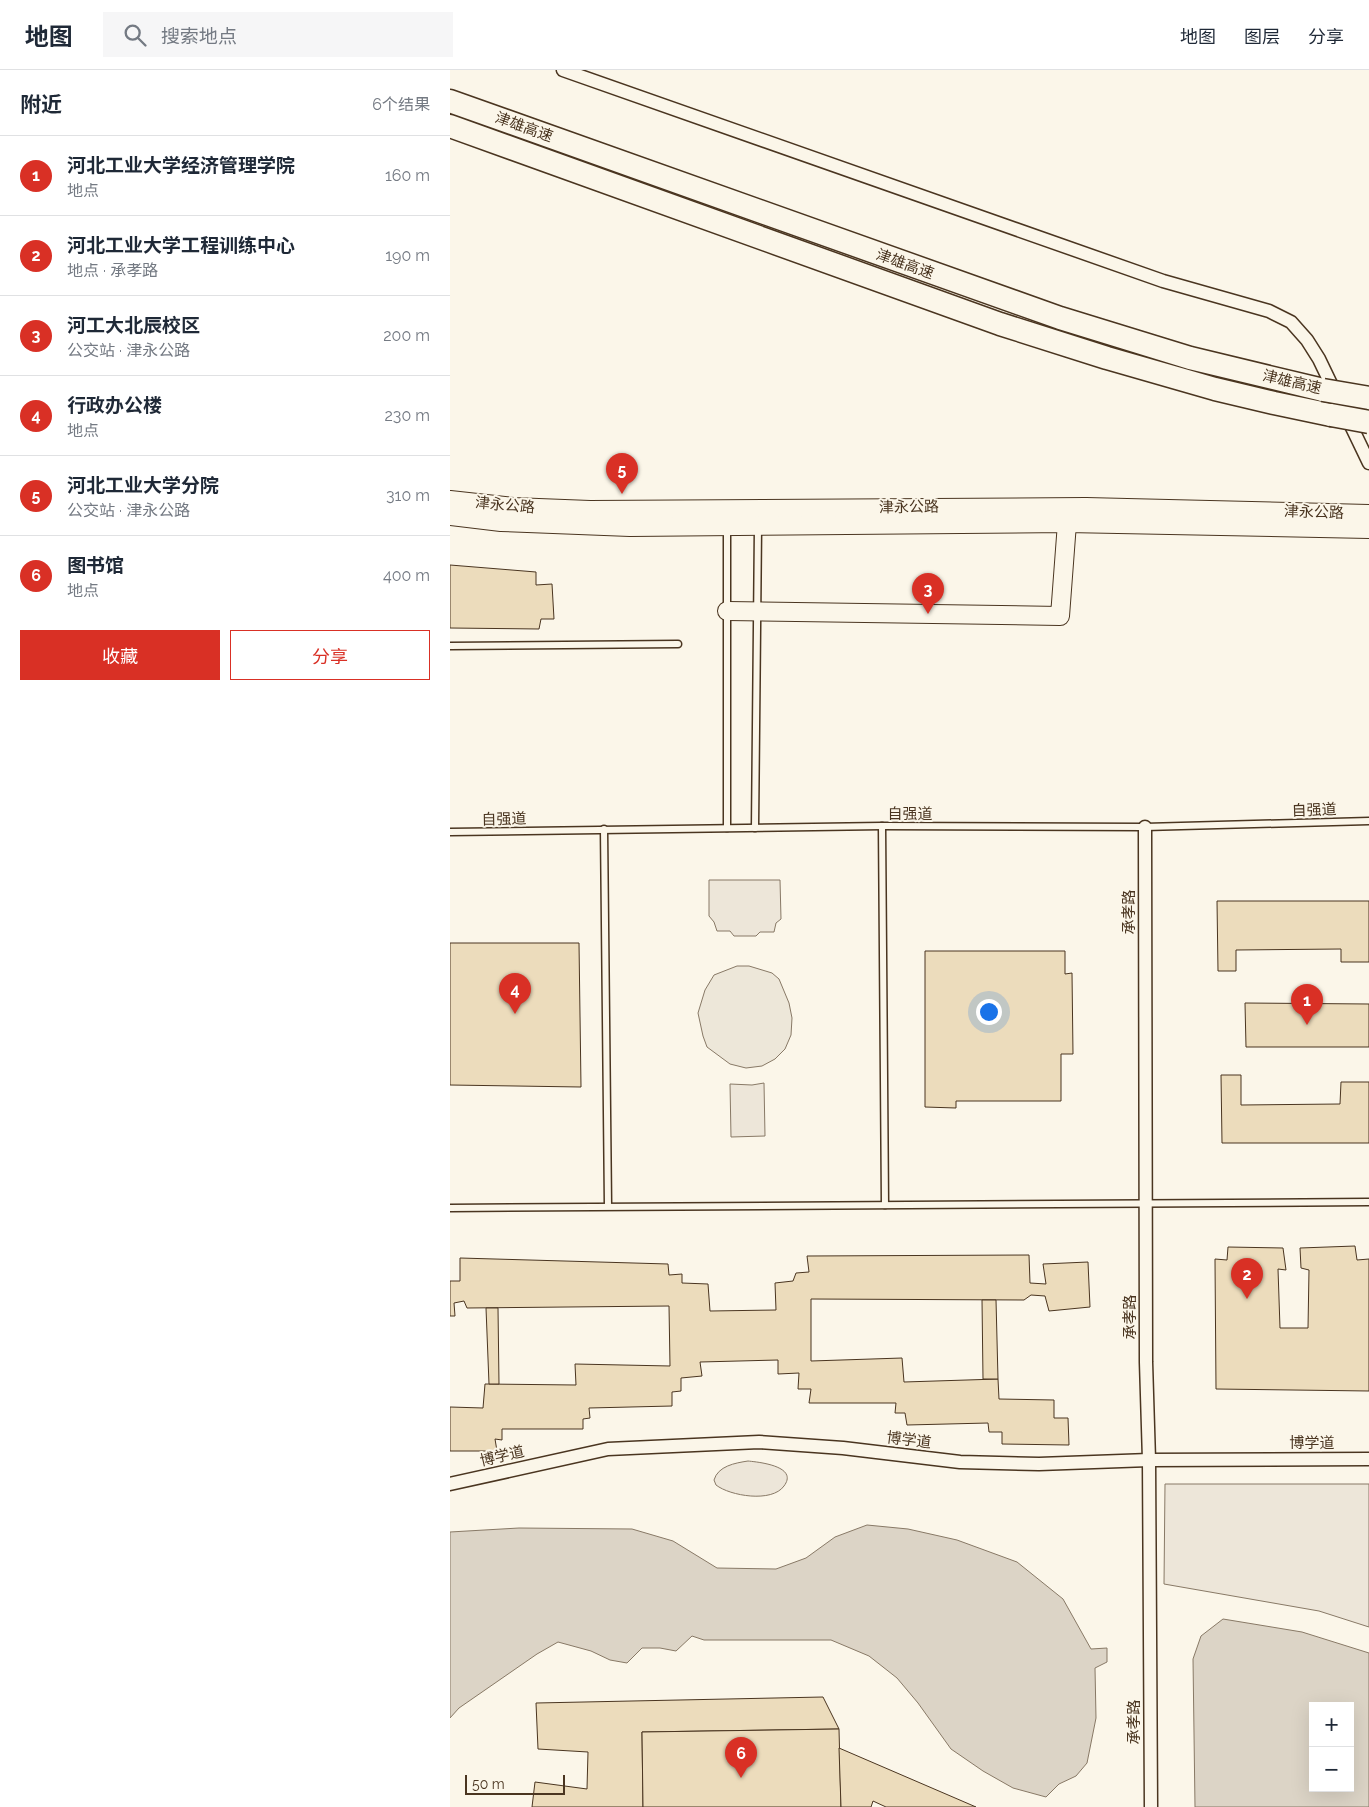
<!DOCTYPE html>
<html lang="zh">
<head>
<meta charset="utf-8">
<style>
	:root { --surface:#fff; --page:#f6f6f7; --text:#1f2937; --muted:#747a83; --line:#e0e1e3; --accent:#d93025 }
	body { margin:0; font-family:Raleway,"Noto Sans SC",sans-serif; background:var(--page); color:var(--text) }
	.controls { position:absolute; right:15px; bottom:15px; display:grid; overflow:hidden; border-radius:0px; box-shadow:0 5px 20px #0002 }
	.controls button { width:45px; height:45px; display:grid; place-items:center; padding:0; border:0; border-bottom:1px solid var(--line); background:var(--surface); color:var(--text); font:25px sans-serif }
	.scale { position:absolute; left:15px; bottom:12px; width:100px; box-sizing:border-box; padding-left:5px; border:2px solid #4a3520; border-top:0; font-size:14px; line-height:18px; white-space:nowrap; color:#4a3520; -webkit-text-stroke:4px #fbf6e9; paint-order:stroke }
	.you { position:absolute; left:538px; top:941px; width:18px; height:18px; margin:-12px; border:4px solid #fff; border-radius:50%; background:#1a73e8; box-shadow:0 0 0 8px #1a73e833 }
	.badge { display:grid; place-items:center; width:32px; height:32px; border-radius:50%; background:var(--accent); color:#fff; font-size:16px; font-weight:700 }
	.pin { position:absolute; translate:-50% -41px; filter:drop-shadow(0 1px 2px #0008) }
	.pin::after { content:''; position:absolute; top:26px; width:18px; height:15px; background:inherit; clip-path:polygon(0 0,100% 0,50% 100%) }
	.list { margin:0; padding:0; list-style:none }
	h2 { display:flex; justify-content:space-between; align-items:center; height:65px; margin:0; padding:0 20px; font-size:21px }
	h2 small { font-size:16px; font-weight:400; color:var(--muted) }
	.list li { display:grid; grid-template-columns:32px 1fr auto; gap:15px; align-items:center; box-sizing:border-box; height:80px; padding:0 20px; border-top:1px solid var(--line) }
	.list b { display:block; font-size:19px; white-space:nowrap }
	.list p { margin:0; font-size:16px; white-space:nowrap; color:var(--muted) }
	.list em { font-size:16px; font-style:normal; color:var(--muted) }
	.actions { display:flex; gap:10px; padding:15px 20px }
	.actions a { flex:1; padding:11px 0; border:1px solid var(--accent); border-radius:0px; text-align:center; font-size:18px; color:var(--accent) }
	.actions .main { background:var(--accent); color:#fff }
	.icon { flex:none; width:28px; height:28px; fill:none; stroke:currentColor; stroke-width:2; stroke-linecap:round; stroke-linejoin:round }
	.map { position:relative; flex:none; width:919px; height:1737px; overflow:hidden }
	header { display:flex; align-items:center; gap:30px; box-sizing:border-box; height:70px; padding:0 25px; background:var(--surface); border-bottom:1px solid var(--line) }
	header strong { font-size:24px }
	nav { display:flex; gap:28px; margin-inline-start:auto; font-size:18px }
	.search { width:350px; height:45px; background:var(--page); display:flex; align-items:center; gap:12px; box-sizing:border-box; padding:0 18px; border-radius:0px; color:var(--muted); font-size:19px }
	main { display:flex }
	aside { flex:1; background:var(--surface) }
	.map>svg:first-child { display:block }
	.green { fill:#ede6d9; stroke:#887966 }
	.parking { fill:#ede7d9; stroke:#887966 }
	.water { fill:#dcd4c6; stroke:#887966; fill-rule:evenodd }
	.building { fill:#ecdcbc; stroke:#4a3520 }
	.lines { fill:none; stroke-linecap:round; stroke-linejoin:round }
	.lane-casing { stroke:#4a3520; stroke-width:9 }
	.street-casing { stroke:#4a3520; stroke-width:15 }
	.secondary-casing { stroke:#4a3520; stroke-width:20 }
	.highway-casing { stroke:#4a3520; stroke-width:25 }
	.lane { stroke:#fbf6e9; stroke-width:6 }
	.street { stroke:#fbf6e9; stroke-width:12 }
	.secondary { stroke:#fbf6e9; stroke-width:18 }
	.highway { stroke:#fbf6e9; stroke-width:22 }
	.highway-bridge-casing { stroke:#4a3520; stroke-width:25; stroke-linecap:butt }
	.highway-bridge { stroke:#fbf6e9; stroke-width:22 }
	.labels { text-anchor:middle; stroke-width:4; stroke-linejoin:round; paint-order:stroke }
	.street-label { font-size:15px; fill:#4a3520; stroke:#fbf6e9 }
</style>
</head>
<body>
<header>
<strong>地图</strong>
<div class="search"><svg class="icon" aria-label="search" viewBox="0 0 24 24"><circle cx="10" cy="10" r="6"/><path d="M15 15l6 6"/></svg>搜索地点</div>
<nav><a>地图</a><a>图层</a><a>分享</a></nav>
</header>
<main>
<aside>
<h2>附近<small>6个结果</small></h2>
<ul class="list">
<li><span class="badge">1</span><div><b>河北工业大学经济管理学院</b><p>地点</p></div><em>160 m</em></li>
<li><span class="badge">2</span><div><b>河北工业大学工程训练中心</b><p>地点 · 承孝路</p></div><em>190 m</em></li>
<li><span class="badge">3</span><div><b>河工大北辰校区</b><p>公交站 · 津永公路</p></div><em>200 m</em></li>
<li><span class="badge">4</span><div><b>行政办公楼</b><p>地点</p></div><em>230 m</em></li>
<li><span class="badge">5</span><div><b>河北工业大学分院</b><p>公交站 · 津永公路</p></div><em>310 m</em></li>
<li><span class="badge">6</span><div><b>图书馆</b><p>地点</p></div><em>400 m</em></li>
</ul>
<div class="actions"><a class="main">收藏</a><a>分享</a></div>
</aside>
<div class="map">
<svg width="919" height="1737" viewBox="0 0 919 1737">
	<rect width="100%" height="100%" fill="#fbf6e9"/>
	<g class="green">
		<path d="M 259,810 L 330,810 L 331,849 L 326,853 L 324,862 L 310,862 L 306,866 L 284,866 L 280,861 L 267,861 L 264,852 L 259,846 Z"/>
		<path d="M 314,1013 L 315,1066 L 281,1067 L 280,1014 L 302,1015 Z"/>
		<path d="M 298,1391 C 308,1392 349,1396 334,1416 C 322,1433 280,1426 266,1415 L 264,1410 C 268,1396 285,1393 298,1391 Z"/>
		<path d="M 715,1414 L 919,1414 L 919,1557 L 869,1541 L 714,1514 Z"/>
	</g>
	<path class="parking" d="M 287,896 L 299,896 L 322,903 L 329,909 L 339,933 L 342,948 L 341,965 L 335,979 L 325,989 L 312,996 L 296,998 L 280,994 L 257,977 L 253,966 L 248,943 L 255,920 L 264,905 Z"/>
	<g class="water">
		<path d="M 417,1455 L 458,1459 L 507,1470 L 567,1492 L 613,1529 L 641,1579 L 657,1578 L 657,1592 L 645,1598 L 646,1648 L 637,1693 L 626,1706 L 609,1714 L 596,1727 L 563,1718 L 533,1701 L 501,1679 L 468,1633 L 447,1608 L 419,1586 L 381,1570 L 254,1570 L 242,1566 L 226,1581 L 210,1578 L 192,1578 L 177,1593 L 160,1590 L 141,1581 L 108,1572 L 87,1584 L 9,1638 L 0,1648 L 0,1462 L 69,1458 L 182,1459 L 223,1471 L 267,1498 L 326,1499 L 356,1488 L 385,1467 Z"/>
		<path d="M 773,1549 L 852,1562 L 919,1583 L 919,1737 L 745,1737 L 743,1589 L 751,1566 ZM 863,1636 L 900,1636 L 900,1718 L 863,1718 Z"/>
	</g>
	<g class="building">
		<path d="M 0,495 L 86,502 L 86,515 L 102,514 L 104,549 L 91,549 L 89,559 L 0,558 Z"/>
		<path d="M 767,831 L 919,831 L 919,892 L 891,892 L 891,879 L 786,880 L 786,901 L 768,901 Z"/>
		<path d="M 0,873 L 129,873 L 131,1017 L 0,1015 Z"/>
		<path d="M 475,881 L 615,881 L 615,904 L 622,903 L 623,984 L 611,984 L 611,1031 L 506,1031 L 506,1038 L 475,1037 Z"/>
		<path d="M 795,933 L 919,934 L 919,977 L 796,977 Z"/>
		<path d="M 771,1005 L 791,1005 L 791,1035 L 890,1034 L 891,1012 L 919,1012 L 919,1073 L 772,1073 Z"/>
		<path d="M 905,1176 L 907,1190 L 919,1189 L 919,1321 L 766,1319 L 765,1189 L 777,1190 L 778,1177 L 833,1178 L 836,1200 L 828,1199 L 830,1258 L 858,1258 L 859,1200 L 851,1198 L 850,1178 Z"/>
		<path d="M 579,1185 L 580,1213 L 596,1214 L 593,1194 L 638,1192 L 640,1237 L 599,1241 L 595,1226 L 581,1225 L 574,1230 L 361,1229 L 361,1291 L 452,1288 L 454,1312 L 548,1309 L 549,1329 L 604,1330 L 604,1348 L 618,1348 L 619,1375 L 552,1374 L 552,1362 L 539,1362 L 538,1353 L 457,1355 L 455,1343 L 445,1343 L 446,1333 L 359,1333 L 361,1319 L 348,1319 L 349,1303 L 328,1304 L 328,1290 L 250,1292 L 252,1306 L 231,1308 L 231,1321 L 222,1322 L 222,1336 L 139,1338 L 140,1348 L 133,1349 L 133,1359 L 52,1359 L 52,1370 L 45,1369 L 47,1381 L 0,1381 L 0,1337 L 33,1338 L 35,1314 L 126,1315 L 125,1294 L 220,1296 L 219,1236 L 17,1238 L 14,1231 L 4,1233 L 5,1246 L 0,1246 L 0,1211 L 10,1211 L 10,1188 L 218,1194 L 219,1205 L 232,1204 L 232,1213 L 258,1214 L 260,1241 L 326,1240 L 325,1213 L 343,1211 L 346,1203 L 359,1202 L 357,1186 Z"/>
		<path d="M 532,1230 L 546,1230 L 548,1309 L 533,1309 Z"/>
		<path d="M 36,1238 L 48,1238 L 49,1314 L 39,1314 Z"/>
		<path d="M 373,1627 L 389,1659 L 192,1662 L 193,1737 L 82,1737 L 85,1712 L 137,1719 L 138,1682 L 88,1679 L 86,1633 Z"/>
		<path d="M 389,1659 L 391,1737 L 193,1737 L 192,1662 Z"/>
		<path d="M 389,1678 L 526,1737 L 436,1737 L 423,1731 L 421,1737 L 391,1737 Z"/>
	</g>
	<g class="lines">
		<defs>
			<g id="lane">
				<path d="M 0,576 L 228,574"/>
				<path d="M 432,756 L 435,1135"/>
				<path d="M 277,758 L 277,458"/>
				<path d="M 305,758 L 308,457"/>
				<path d="M 154,759 L 158,1136"/>
				<path d="M 0,762 L 432,756 L 695,757 L 919,751"/>
				<path d="M 0,1138 L 919,1132"/>
			</g>
			<g id="street">
				<path d="M 113,0 L 713,211 L 819,241 L 841,252 L 857,270 L 869,289 L 919,393"/>
				<path d="M 695,757 L 696,1292 L 699,1390 L 701,1737"/>
				<path d="M 0,1414 L 158,1379 L 309,1372 L 393,1378 L 510,1392 L 589,1394 L 699,1390 L 919,1389"/>
			</g>
			<g id="secondary">
				<path d="M 0,430 L 63,437 L 140,440 L 636,437 L 919,444"/>
				<path d="M 0,446 L 51,452 L 180,457 L 617,453 L 919,459"/>
				<path d="M 277,541 L 610,546 L 617,453"/>
			</g>
			<g id="highway">
				<path d="M 0,31 L 610,248 L 740,288 L 873,320"/>
				<path d="M 0,56 L 550,254 L 657,288 L 765,319 L 824,333 L 881,345"/>
			</g>
		</defs>
		<use href="#lane" class="lane-casing"/>
		<use href="#street" class="street-casing"/>
		<use href="#secondary" class="secondary-casing"/>
		<use href="#highway" class="highway-casing"/>
		<use href="#lane" class="lane"/>
		<use href="#street" class="street"/>
		<use href="#secondary" class="secondary"/>
		<use href="#highway" class="highway"/>
		<defs>
			<g id="highway-bridge">
				<path d="M 873,320 L 919,328"/>
				<path d="M 881,345 L 919,352"/>
			</g>
		</defs>
		<use href="#highway-bridge" class="highway-bridge-casing"/>
		<use href="#highway-bridge" class="highway-bridge"/>
	</g>
	<g class="labels">
		<g class="street-label">
			<text transform="translate(74 57) rotate(20)" y="5">津雄高速</text>
			<text transform="translate(455 194) rotate(20)" y="5">津雄高速</text>
			<text transform="translate(842 312) rotate(13)" y="5">津雄高速</text>
			<text transform="translate(55 435) rotate(5)" y="5">津永公路</text>
			<text transform="translate(459 437) rotate(-1)" y="5">津永公路</text>
			<text transform="translate(864 442) rotate(2)" y="5">津永公路</text>
			<text transform="translate(864 740) rotate(-2)" y="5">自强道</text>
			<text x="460" y="749">自强道</text>
			<text transform="translate(54 749) rotate(-1)" y="5">自强道</text>
			<text transform="translate(679 842) rotate(-90)" y="5">承孝路</text>
			<text transform="translate(680 1247) rotate(-90)" y="5">承孝路</text>
			<text transform="translate(459 1370) rotate(7)" y="5">博学道</text>
			<text x="862" y="1378">博学道</text>
			<text transform="translate(52 1386) rotate(-13)" y="5">博学道</text>
			<text transform="translate(684 1652) rotate(-90)" y="5">承孝路</text>
		</g>
	</g>
</svg>
<div class="controls">
<button>+</button>
<button>−</button>
</div>
<div class="scale">50 m</div>
<div class="you"></div>
<div class="pin badge" style="left:857px;top:955px">1</div>
<div class="pin badge" style="left:797px;top:1229px">2</div>
<div class="pin badge" style="left:478px;top:544px">3</div>
<div class="pin badge" style="left:65px;top:944px">4</div>
<div class="pin badge" style="left:172px;top:424px">5</div>
<div class="pin badge" style="left:291px;top:1708px">6</div>
</div>
</main>
</body>
</html>
